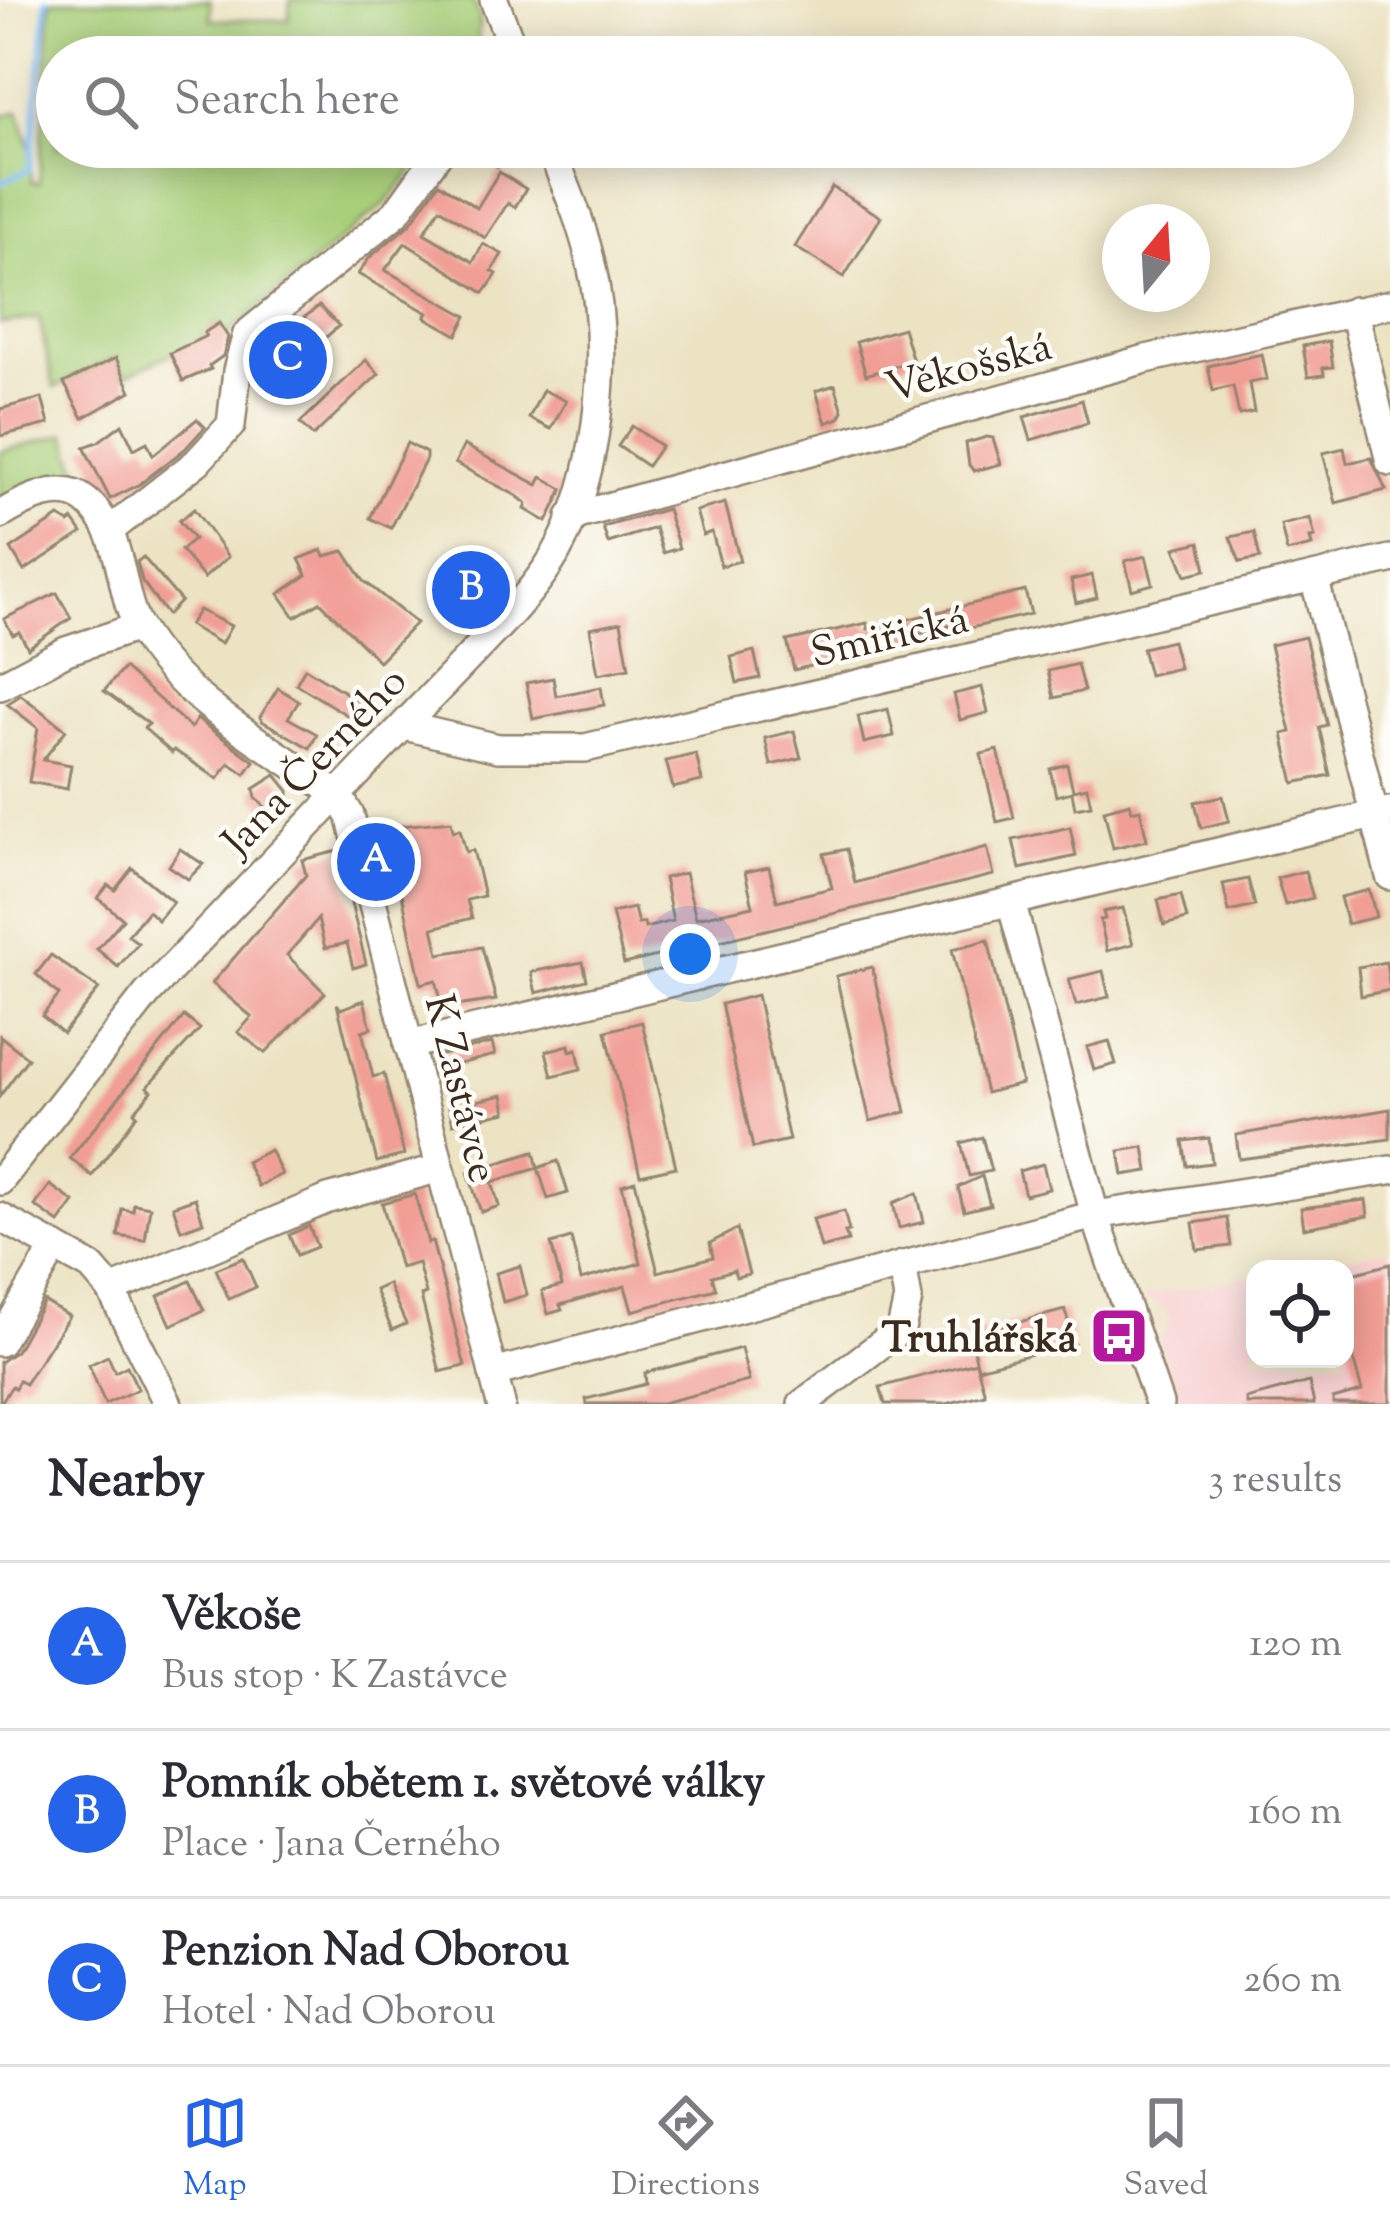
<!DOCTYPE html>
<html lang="en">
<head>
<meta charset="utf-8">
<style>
	:root { --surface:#fff; --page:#f2f2f3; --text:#2b2b33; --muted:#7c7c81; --line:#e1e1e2; --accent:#2563eb }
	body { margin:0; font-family:"Sorts Mill Goudy",serif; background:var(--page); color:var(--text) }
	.controls { position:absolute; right:36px; bottom:36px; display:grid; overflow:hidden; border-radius:24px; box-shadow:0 6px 30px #0003 }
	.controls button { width:108px; height:108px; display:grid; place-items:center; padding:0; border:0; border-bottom:3px solid var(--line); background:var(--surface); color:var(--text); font:60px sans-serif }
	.compass { position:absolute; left:1102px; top:204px; width:108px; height:108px; border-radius:50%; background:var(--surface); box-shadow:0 6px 30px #0003; rotate:18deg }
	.you { position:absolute; left:690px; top:954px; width:42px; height:42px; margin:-30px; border:9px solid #fff; border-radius:50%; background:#1a73e8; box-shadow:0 0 0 18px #1a73e833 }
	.badge { display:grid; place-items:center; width:78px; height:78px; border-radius:50%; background:var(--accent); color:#fff; font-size:39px; font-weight:700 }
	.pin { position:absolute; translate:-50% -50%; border:6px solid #fff; box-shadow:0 3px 12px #0006 }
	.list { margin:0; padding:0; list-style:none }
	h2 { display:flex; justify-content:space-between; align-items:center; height:156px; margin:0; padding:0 48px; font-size:51px }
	h2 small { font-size:39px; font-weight:400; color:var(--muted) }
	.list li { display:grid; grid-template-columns:78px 1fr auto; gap:36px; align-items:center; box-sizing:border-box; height:168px; padding:0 48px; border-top:3px solid var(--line) }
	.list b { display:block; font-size:45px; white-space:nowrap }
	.list p { margin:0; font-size:39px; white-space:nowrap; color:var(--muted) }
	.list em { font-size:39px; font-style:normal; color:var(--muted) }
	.icon { flex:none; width:66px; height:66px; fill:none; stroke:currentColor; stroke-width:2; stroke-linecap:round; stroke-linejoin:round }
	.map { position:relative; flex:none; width:1390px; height:1404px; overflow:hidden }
	.search { position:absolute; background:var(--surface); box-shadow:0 6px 30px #0003; left:36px; right:36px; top:36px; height:132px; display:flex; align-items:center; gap:30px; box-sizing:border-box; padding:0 42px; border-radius:66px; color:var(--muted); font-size:45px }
	.sheet { height:660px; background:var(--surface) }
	nav { display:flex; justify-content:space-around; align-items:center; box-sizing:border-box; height:168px; border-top:3px solid var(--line); background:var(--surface); font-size:33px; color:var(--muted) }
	nav a { display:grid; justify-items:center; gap:6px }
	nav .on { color:var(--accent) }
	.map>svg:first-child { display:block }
	.built { fill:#f7cfd0 }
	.green { fill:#a9cf7a; stroke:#727c4c; stroke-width:3 }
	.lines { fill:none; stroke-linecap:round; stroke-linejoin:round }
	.stream { stroke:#7ebcf2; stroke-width:6 }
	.building { fill:#f19e95 }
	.minor-casing { stroke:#948670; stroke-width:32 }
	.minor { stroke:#fff; stroke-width:27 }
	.labels { text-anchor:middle; stroke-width:9; stroke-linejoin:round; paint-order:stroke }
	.street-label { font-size:42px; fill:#3b2a1e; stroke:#fdfcf7 }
	.poi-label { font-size:42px; font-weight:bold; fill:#3b2a1e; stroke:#fdfcf7; text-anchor:end }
</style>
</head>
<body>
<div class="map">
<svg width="1390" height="1404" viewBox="0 0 1390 1404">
	<rect width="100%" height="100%" fill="#fdfcf7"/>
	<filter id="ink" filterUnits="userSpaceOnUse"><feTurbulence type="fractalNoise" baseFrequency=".00833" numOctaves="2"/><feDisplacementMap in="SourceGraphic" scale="24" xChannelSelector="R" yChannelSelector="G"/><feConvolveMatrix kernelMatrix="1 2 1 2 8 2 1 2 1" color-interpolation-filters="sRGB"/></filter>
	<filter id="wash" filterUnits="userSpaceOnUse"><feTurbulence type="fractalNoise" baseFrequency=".004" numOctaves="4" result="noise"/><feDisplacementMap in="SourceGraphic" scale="48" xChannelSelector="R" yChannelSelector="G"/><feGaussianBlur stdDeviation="2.7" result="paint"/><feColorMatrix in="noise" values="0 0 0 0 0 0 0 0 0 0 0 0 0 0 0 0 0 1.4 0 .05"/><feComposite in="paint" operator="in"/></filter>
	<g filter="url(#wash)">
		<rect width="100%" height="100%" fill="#ece3c3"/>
		<path class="built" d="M 1390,1250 L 1390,1404 L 1180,1404 L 1158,1342 L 1170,1322 L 1167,1311 L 1142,1297 L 1255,1275 L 1255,1359 L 1345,1359 L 1345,1269 L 1283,1269 Z"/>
		<g class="green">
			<path d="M 51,0 L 210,0 L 211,20 L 289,20 L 290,0 L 473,0 L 480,18 L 476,57 L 57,57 L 57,147 L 433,147 L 387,202 L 231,330 L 232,334 L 227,337 L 218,323 L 197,341 L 125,376 L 115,358 L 54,388 L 39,318 L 0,324 L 0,117 L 19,111 L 30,148 L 32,182 L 39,183 Z"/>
			<path d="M 66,434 L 80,474 L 89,485 C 57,470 30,483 0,499 L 0,452 Z"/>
			<path d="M 469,546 L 514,574 L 468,624 L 434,594 Z"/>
		</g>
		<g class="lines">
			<path class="stream" d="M 0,183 L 30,169 L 47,0"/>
		</g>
		<g id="blocks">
			<g class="building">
				<path d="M 468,147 L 513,147 L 498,167 Z"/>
				<path d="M 499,172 L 526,189 L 515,207 L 508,203 L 485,238 L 440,208 L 424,233 L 473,262 L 483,244 L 502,254 L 492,271 L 497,274 L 484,293 L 405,243 L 385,270 L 467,316 L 457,335 L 425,317 L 428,313 L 358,274 L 370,257 L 410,224 L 439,183 L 477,208 Z"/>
				<path d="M 832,187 L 881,217 L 844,277 L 795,247 Z"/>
				<path d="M 319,306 L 339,326 L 266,389 L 255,375 L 261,351 Z"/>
				<path d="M 219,323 L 228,337 L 223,356 L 209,366 L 211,369 L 183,381 L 170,353 L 206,336 L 204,333 Z"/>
				<path d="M 903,328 L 913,361 L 866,375 L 856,342 Z"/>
				<path d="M 1329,341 L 1333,367 L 1323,368 L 1324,375 L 1308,377 L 1303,346 Z"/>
				<path d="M 1262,354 L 1267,379 L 1249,383 L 1254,412 L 1239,415 L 1233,386 L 1213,391 L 1208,366 Z"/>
				<path d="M 116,358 L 131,391 L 83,418 L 64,383 Z"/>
				<path d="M 366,360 L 379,374 L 313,436 L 300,423 Z"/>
				<path d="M 835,385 L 843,411 L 839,418 L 826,423 L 816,391 Z"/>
				<path d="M 543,390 L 566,401 L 551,429 L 529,418 Z"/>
				<path d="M 42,398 L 49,424 L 0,436 L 0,409 Z"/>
				<path d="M 1082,400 L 1088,423 L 1031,440 L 1024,417 Z"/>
				<path d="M 197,419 L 205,427 L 185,449 L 140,484 L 110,499 L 84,447 L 98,442 L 122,424 L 134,449 L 147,442 L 153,455 Z"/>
				<path d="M 632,426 L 661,446 L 647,466 L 618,446 Z"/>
				<path d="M 987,437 L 993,438 L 1001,464 L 974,471 L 969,465 L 966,443 Z"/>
				<path d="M 407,443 L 426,453 L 426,459 L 391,528 L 370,518 Z"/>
				<path d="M 464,445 L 538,485 L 542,477 L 563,489 L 547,522 L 525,509 L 527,504 L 517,496 L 455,463 Z"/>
				<path d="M 1344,448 L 1347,463 L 1371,458 L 1386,490 L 1336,503 L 1323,453 Z"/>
				<path d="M 725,503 L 740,561 L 721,566 L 712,532 L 703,535 L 696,511 Z"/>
				<path d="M 194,509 L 228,557 L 204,578 L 181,550 L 194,539 L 179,521 Z"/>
				<path d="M 667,509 L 679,548 L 663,553 L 655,528 L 608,543 L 603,527 Z"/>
				<path d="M 59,517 L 69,523 L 73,520 L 82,533 L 24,571 L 11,549 Z"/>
				<path d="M 1310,518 L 1315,537 L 1310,538 L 1312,546 L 1287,552 L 1281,525 Z"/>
				<path d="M 1254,532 L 1260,558 L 1240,562 L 1230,537 Z"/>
				<path d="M 1200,542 L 1206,570 L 1186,575 L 1175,548 Z"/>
				<path d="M 322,550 L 325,556 L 344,551 L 364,581 L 416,623 L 379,661 L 320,602 L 295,617 L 279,594 L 307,575 L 299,559 Z"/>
				<path d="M 1146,556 L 1153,584 L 1132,590 L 1125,561 Z"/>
				<path d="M 143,557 L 181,601 L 167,615 L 142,581 L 137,562 Z"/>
				<path d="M 1092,575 L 1097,598 L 1076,603 L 1071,580 Z"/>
				<path d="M 1025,591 L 1031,614 L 962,630 L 960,623 L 918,634 L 920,640 L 794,670 L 787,641 L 867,623 L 868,629 Z"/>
				<path d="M 57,593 L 71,618 L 28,648 L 19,632 L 13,635 L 4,619 Z"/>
				<path d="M 199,610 L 231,626 L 221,644 L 189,625 Z"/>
				<path d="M 621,622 L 629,668 L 598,674 L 590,628 Z"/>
				<path d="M 1305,637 L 1327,725 L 1319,727 L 1330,775 L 1294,783 L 1283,734 L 1291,732 L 1270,645 Z"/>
				<path d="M 1172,641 L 1179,668 L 1149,675 L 1142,648 Z"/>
				<path d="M 754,651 L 760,678 L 737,683 L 731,657 Z"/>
				<path d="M 1077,664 L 1084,691 L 1054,698 L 1048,671 Z"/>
				<path d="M 124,668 L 191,728 L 197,719 L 254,761 L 245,774 L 229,763 L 218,779 L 174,750 L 172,753 L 144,728 L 149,724 L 104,691 Z"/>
				<path d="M 305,668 L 364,704 L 355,720 L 296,684 Z"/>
				<path d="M 553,678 L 556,696 L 601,687 L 604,705 L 533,719 L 526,683 Z"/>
				<path d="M 982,687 L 988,713 L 960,720 L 954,694 Z"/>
				<path d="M 278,688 L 299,701 L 288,718 L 317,734 L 310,748 L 262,721 L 260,717 Z"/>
				<path d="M 21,695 L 66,730 L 43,760 L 71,765 L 67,789 L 29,782 L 38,728 L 7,704 Z"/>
				<path d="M 888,709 L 894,736 L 864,743 L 858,716 Z"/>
				<path d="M 794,731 L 801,758 L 771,765 L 765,738 Z"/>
				<path d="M 998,750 L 1014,818 L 997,822 L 981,754 Z"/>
				<path d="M 696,754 L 702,781 L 673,788 L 666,761 Z"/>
				<path d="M 1067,764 L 1073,790 L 1087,787 L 1091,805 L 1075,808 L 1072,792 L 1056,796 L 1050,769 Z"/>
				<path d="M 276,775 L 289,791 L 289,800 L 273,815 L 256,798 L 254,789 Z"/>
				<path d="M 1223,796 L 1229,821 L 1201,828 L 1195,802 Z"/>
				<path d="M 1130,803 L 1132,811 L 1140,809 L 1147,840 L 1113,848 L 1104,810 Z"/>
				<path d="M 451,821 L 453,831 L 460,829 L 466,852 L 473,850 L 484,896 L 467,900 L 472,918 L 433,928 L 439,954 L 482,947 L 496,1000 L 443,1008 L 436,980 L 421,984 L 388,827 Z"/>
				<path d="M 1070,827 L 1076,856 L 1020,869 L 1013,840 Z"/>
				<path d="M 987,847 L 994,875 L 624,964 L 612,913 L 634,908 L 638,924 L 644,923 L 645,928 L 673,921 L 664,878 L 685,873 L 696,918 L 753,906 L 745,872 L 769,867 L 777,901 L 832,888 L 824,854 L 847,849 L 855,883 Z"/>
				<path d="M 180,849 L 203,864 L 188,879 L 169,866 Z"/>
				<path d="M 338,851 L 366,964 L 353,968 L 347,943 L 325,948 L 318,919 L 287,955 L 325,993 L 265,1053 L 238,1032 L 252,1017 L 212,983 L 306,875 L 302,860 Z"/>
				<path d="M 132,868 L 173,902 L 158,920 L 148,911 L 128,935 L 138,943 L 118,967 L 97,949 L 123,919 L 98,898 L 108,885 L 115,890 Z"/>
				<path d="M 1305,871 L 1313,898 L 1285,905 L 1277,878 Z"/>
				<path d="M 1248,879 L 1255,906 L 1229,912 L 1223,884 Z"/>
				<path d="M 1369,890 L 1376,917 L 1347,924 L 1340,897 Z"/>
				<path d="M 1181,895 L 1187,919 L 1164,925 L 1158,900 Z"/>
				<path d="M 1123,908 L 1133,944 L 1107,951 L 1100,920 L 1105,919 L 1103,912 Z"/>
				<path d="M 988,940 L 1022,1084 L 986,1093 L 952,949 Z"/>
				<path d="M 51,955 L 99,989 L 63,1033 L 42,1016 L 59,995 L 36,974 Z"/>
				<path d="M 583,962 L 587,980 L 536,993 L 531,972 Z"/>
				<path d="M 1386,962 L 1390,990 L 1361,996 L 1358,967 Z"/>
				<path d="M 872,967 L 906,1112 L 870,1121 L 836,976 Z"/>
				<path d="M 1103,971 L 1109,997 L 1076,1005 L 1069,979 Z"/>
				<path d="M 757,995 L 789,1140 L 753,1148 L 721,1004 Z"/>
				<path d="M 364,1000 L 371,1028 L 362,1031 L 373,1077 L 384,1074 L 404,1155 L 377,1162 L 337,1004 L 341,1009 Z"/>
				<path d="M 184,1016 L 200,1029 L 147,1087 L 152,1091 L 134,1112 L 137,1115 L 92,1176 L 70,1158 Z"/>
				<path d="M 642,1022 L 676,1167 L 640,1175 L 606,1031 Z"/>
				<path d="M 0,1036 L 28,1058 L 0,1096 Z"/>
				<path d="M 1109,1041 L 1116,1064 L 1094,1070 L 1087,1047 Z"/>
				<path d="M 492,1043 L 495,1055 L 440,1069 L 438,1056 Z"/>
				<path d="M 569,1045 L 570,1051 L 577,1049 L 581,1069 L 552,1076 L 546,1051 Z"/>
				<path d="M 503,1095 L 506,1112 L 453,1124 L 449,1107 Z"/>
				<path d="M 1390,1109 L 1390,1139 L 1239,1159 L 1236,1135 Z"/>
				<path d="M 982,1137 L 991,1171 L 969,1176 L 961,1143 Z"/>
				<path d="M 1209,1138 L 1212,1163 L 1187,1166 L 1183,1141 Z"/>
				<path d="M 1144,1147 L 1148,1171 L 1123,1175 L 1119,1151 Z"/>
				<path d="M 270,1150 L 282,1174 L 258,1186 L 246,1162 Z"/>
				<path d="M 534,1152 L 538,1168 L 492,1182 L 499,1206 L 481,1212 L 468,1172 Z"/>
				<path d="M 558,1161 L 568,1193 L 548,1199 L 538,1168 Z"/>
				<path d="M 1043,1164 L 1049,1189 L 1025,1195 L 1019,1171 Z"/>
				<path d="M 982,1176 L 990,1205 L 964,1211 L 958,1187 Z"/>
				<path d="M 635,1181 L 658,1272 L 713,1257 L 710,1243 L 737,1229 L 749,1274 L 736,1277 L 734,1270 L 712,1276 L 716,1289 L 632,1311 L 625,1286 L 560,1305 L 562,1310 L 548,1314 L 542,1291 L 562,1286 L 551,1244 L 571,1238 L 581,1280 L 641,1263 L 622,1185 Z"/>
				<path d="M 50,1185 L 74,1202 L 59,1223 L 35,1206 Z"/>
				<path d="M 917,1193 L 924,1222 L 899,1228 L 893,1203 Z"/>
				<path d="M 415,1194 L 428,1243 L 432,1241 L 465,1366 L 440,1372 L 421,1296 L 426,1294 L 418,1263 L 400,1268 L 382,1203 Z"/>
				<path d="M 195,1198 L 203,1222 L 181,1230 L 173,1206 Z"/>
				<path d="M 1366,1200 L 1368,1216 L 1304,1228 L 1301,1208 Z"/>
				<path d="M 134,1204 L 150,1207 L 145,1240 L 118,1236 L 122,1209 L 133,1211 Z"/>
				<path d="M 844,1211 L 849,1231 L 845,1232 L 848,1241 L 821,1248 L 813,1219 Z"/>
				<path d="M 1227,1218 L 1231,1246 L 1197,1250 L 1193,1223 Z"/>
				<path d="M 309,1226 L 317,1247 L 297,1255 L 289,1235 Z"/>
				<path d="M 243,1258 L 256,1287 L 229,1299 L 216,1269 Z"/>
				<path d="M 1390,1264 L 1390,1404 L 1333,1404 L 1333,1399 L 1362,1391 L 1345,1328 L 1345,1276 Z"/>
				<path d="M 520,1266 L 527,1295 L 503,1302 L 496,1273 Z"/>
				<path d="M 190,1281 L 204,1310 L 171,1325 L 158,1296 Z"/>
				<path d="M 388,1284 L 406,1324 L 392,1330 L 375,1290 Z"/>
				<path d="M 44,1301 L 69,1316 L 25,1384 L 19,1381 L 15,1388 L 12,1386 L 0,1404 L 0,1362 L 16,1351 Z"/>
				<path d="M 1065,1310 L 1074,1343 L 978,1368 L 970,1335 Z"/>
				<path d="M 741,1348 L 749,1381 L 658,1404 L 587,1404 L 586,1399 L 646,1384 L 645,1373 Z"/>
				<path d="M 108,1356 L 115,1372 L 127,1366 L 138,1389 L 105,1404 L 89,1365 Z"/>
				<path d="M 976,1362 L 985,1394 L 946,1404 L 885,1404 L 880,1387 Z"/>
				<path d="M 1309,1382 L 1314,1404 L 1247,1404 L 1246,1399 Z"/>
			</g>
		</g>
	</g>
	<g filter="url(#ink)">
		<use href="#blocks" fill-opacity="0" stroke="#948670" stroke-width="3"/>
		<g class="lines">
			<defs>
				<g id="minor">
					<path d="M 494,0 L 516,57"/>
					<path d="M 1354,311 L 1390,462"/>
					<path d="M 0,515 C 23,501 61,480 86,501 C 125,532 117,589 139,628 C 182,702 270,747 338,795 L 350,815 L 501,1404"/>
					<path d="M 571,517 L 1146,359 L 1390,304"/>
					<path d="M 109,531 L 197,462 L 231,425 L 237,371 L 247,334 L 396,213 L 443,147"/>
					<path d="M 1314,577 L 1390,876"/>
					<path d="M 0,686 L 66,651 L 138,627"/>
					<path d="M 405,726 L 498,748 L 585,748 L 1390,559"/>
					<path d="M 1011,902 L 1095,1215 L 1159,1404"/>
					<path d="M 408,1045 L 1390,811"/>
					<path d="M 0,1181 L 147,994 L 511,613 C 527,595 543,576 555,555 C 601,474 611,348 590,259 C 581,221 565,184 550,147"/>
					<path d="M 0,1217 L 91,1267 L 111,1290 L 168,1404"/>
					<path d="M 111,1290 L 328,1199 L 440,1168"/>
					<path d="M 0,1342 L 55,1247"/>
					<path d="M 493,1373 L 1095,1215 L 1390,1170"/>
					<path d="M 802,1404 L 901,1329 L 908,1299 L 902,1265"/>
				</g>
			</defs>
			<use href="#minor" class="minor-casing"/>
			<use href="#minor" class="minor"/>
		</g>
	</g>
	<defs>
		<symbol id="bus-square" viewBox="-11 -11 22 22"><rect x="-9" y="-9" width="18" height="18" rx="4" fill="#b5179e" stroke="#fdfcf7"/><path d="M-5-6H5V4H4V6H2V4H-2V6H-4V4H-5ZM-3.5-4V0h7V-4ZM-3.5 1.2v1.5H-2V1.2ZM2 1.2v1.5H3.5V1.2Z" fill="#fff"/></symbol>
	</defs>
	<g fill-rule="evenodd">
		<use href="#bus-square" x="1086" y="1303" width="66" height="66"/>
	</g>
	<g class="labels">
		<g class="street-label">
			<text transform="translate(968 365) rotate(-15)" y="15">Věkošská</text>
			<text transform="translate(889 634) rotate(-13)" y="15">Smiřická</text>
			<text transform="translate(313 760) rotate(-46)" y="15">Jana Černého</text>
			<text transform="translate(463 1088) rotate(76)" y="15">K Zastávce</text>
		</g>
		<g class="poi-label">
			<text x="1077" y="1351">Truhlářská</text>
		</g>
	</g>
</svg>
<div class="controls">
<button><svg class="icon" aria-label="locate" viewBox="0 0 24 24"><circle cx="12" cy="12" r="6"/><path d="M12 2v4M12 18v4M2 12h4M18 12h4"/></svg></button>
</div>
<svg class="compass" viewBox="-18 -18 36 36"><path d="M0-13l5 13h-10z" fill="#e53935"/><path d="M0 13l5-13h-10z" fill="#7c7c81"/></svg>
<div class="you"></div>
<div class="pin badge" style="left:376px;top:862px">A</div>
<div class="pin badge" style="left:471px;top:590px">B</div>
<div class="pin badge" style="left:288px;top:360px">C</div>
<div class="search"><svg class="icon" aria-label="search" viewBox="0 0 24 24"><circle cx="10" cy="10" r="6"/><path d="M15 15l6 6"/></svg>Search here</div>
</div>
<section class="sheet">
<h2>Nearby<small>3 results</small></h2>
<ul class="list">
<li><span class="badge">A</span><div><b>Věkoše</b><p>Bus stop · K Zastávce</p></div><em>120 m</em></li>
<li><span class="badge">B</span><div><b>Pomník obětem 1. světové války</b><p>Place · Jana Černého</p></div><em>160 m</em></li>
<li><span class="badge">C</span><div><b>Penzion Nad Oborou</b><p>Hotel · Nad Oborou</p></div><em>260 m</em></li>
</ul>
</section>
<nav>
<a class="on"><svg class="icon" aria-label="map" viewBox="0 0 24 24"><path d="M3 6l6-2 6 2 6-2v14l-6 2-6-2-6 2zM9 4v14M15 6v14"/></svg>Map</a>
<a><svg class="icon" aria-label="directions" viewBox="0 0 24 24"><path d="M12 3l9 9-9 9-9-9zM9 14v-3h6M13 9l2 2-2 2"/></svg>Directions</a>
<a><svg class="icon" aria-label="saved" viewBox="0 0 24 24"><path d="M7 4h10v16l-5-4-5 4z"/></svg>Saved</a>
</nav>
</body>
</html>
